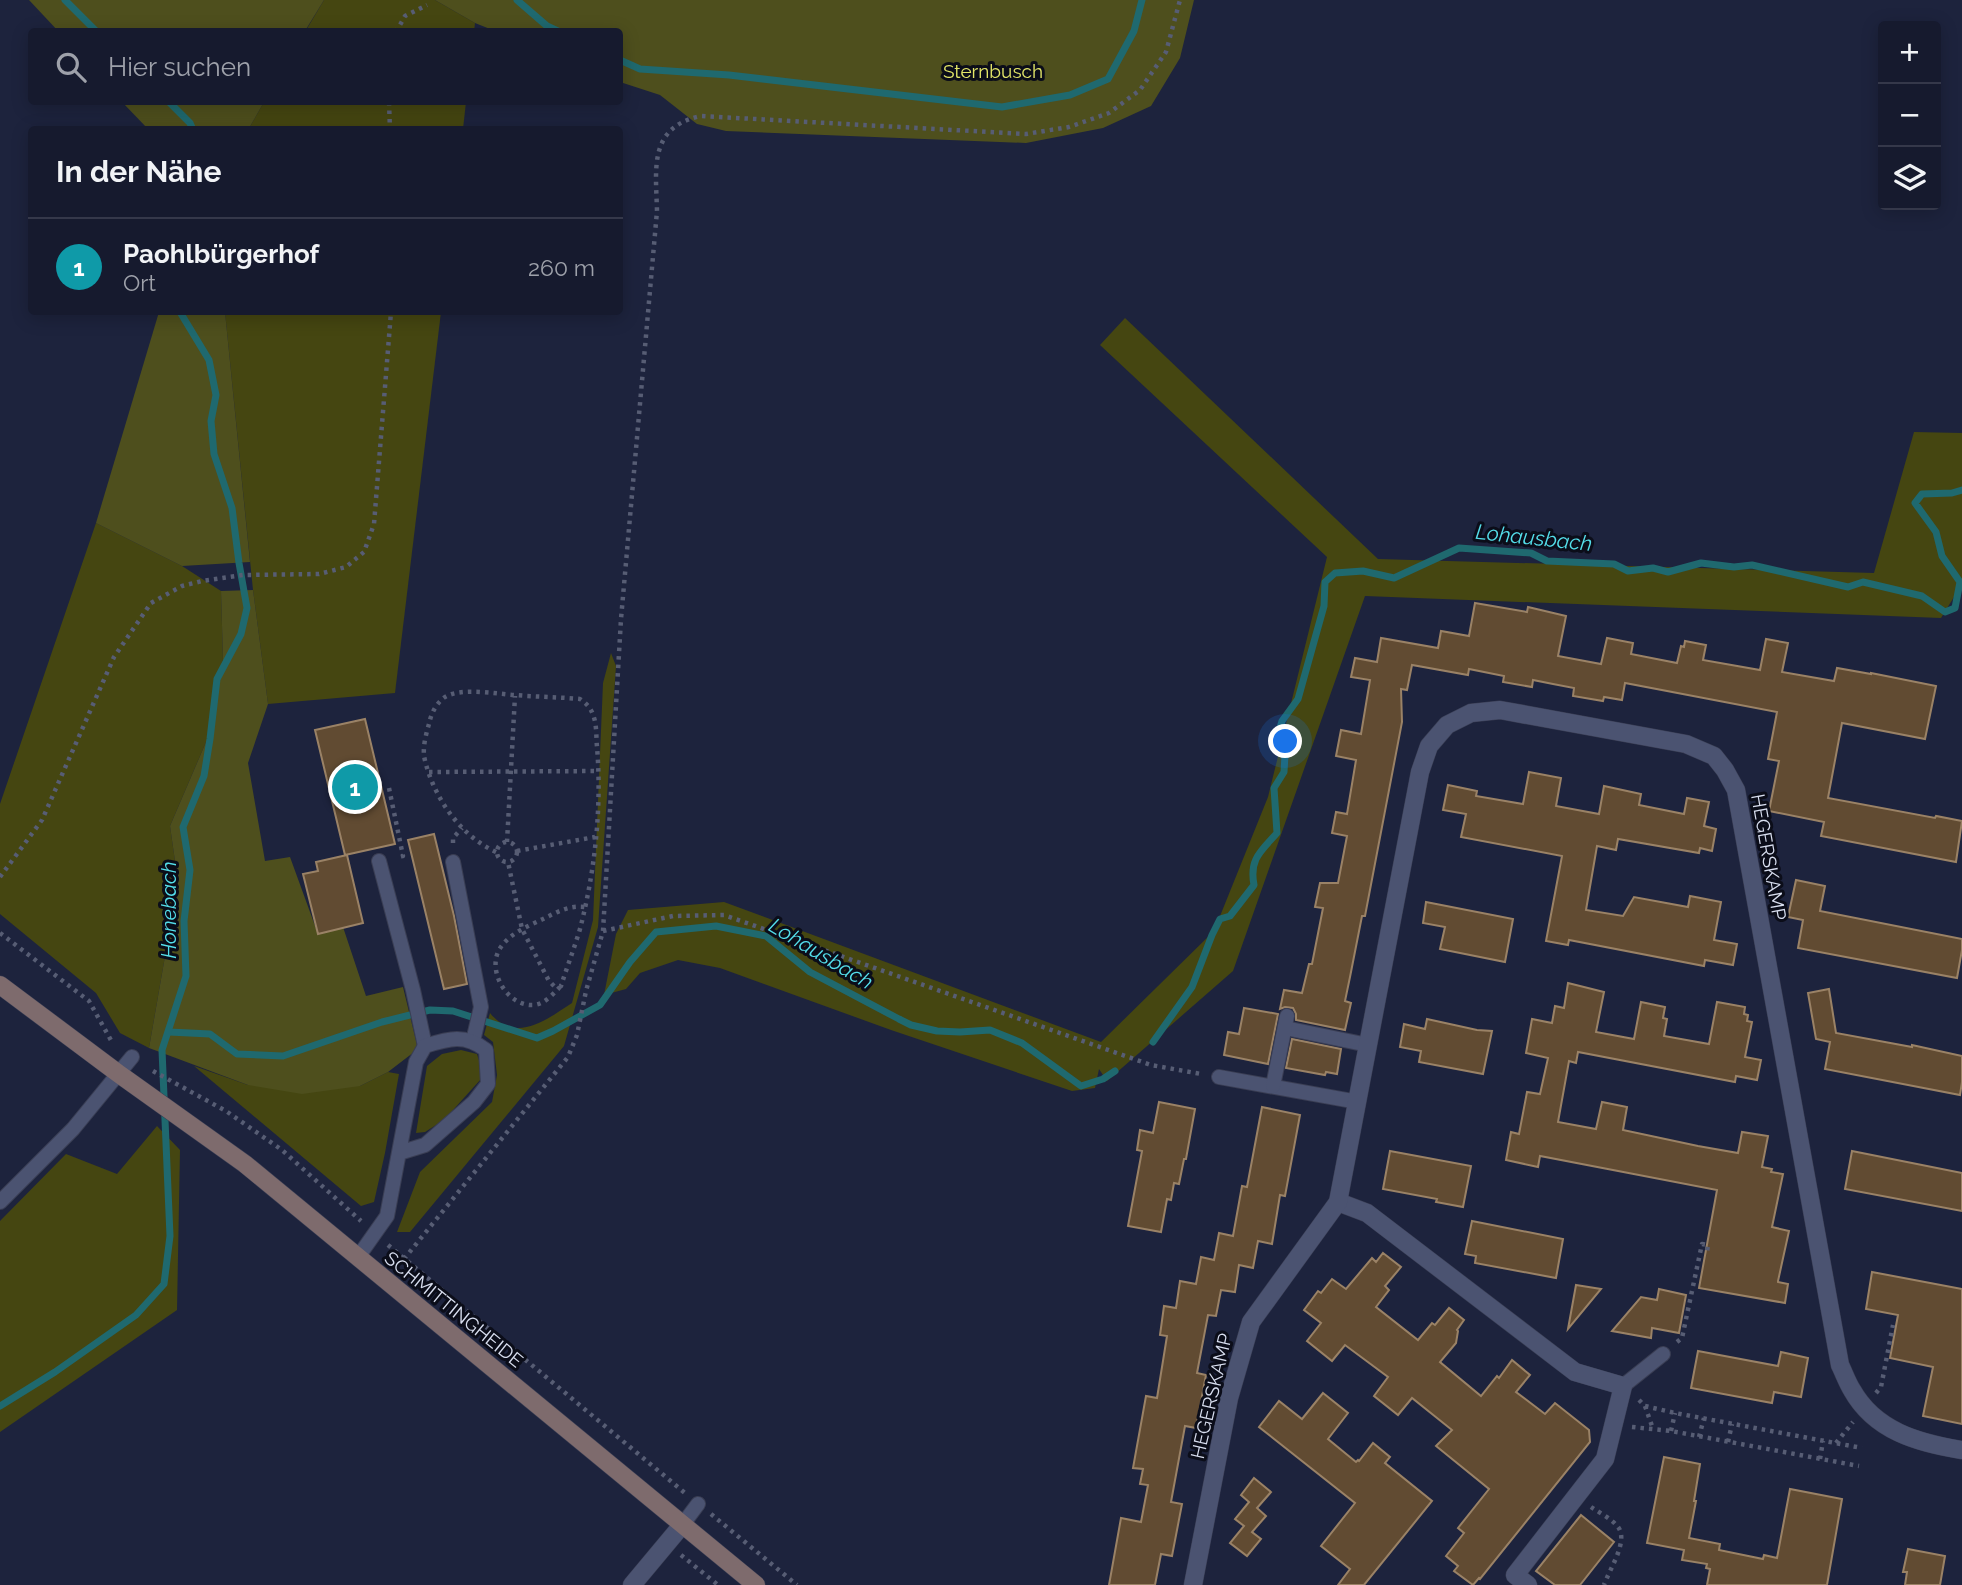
<!DOCTYPE html>
<html lang="de">
<head>
<meta charset="utf-8">
<style>
	:root { --surface:#161a2e; --page:#1f2336; --text:#f1f3f6; --muted:#9ea1aa; --line:#35384a; --accent:#fa9f4f }
	body { margin:0; font-family:Raleway,sans-serif; background:var(--page); color:var(--text) }
	.controls { position:absolute; right:21px; top:21px; display:grid; overflow:hidden; border-radius:7px; box-shadow:0 4px 18px #0003 }
	.controls button { width:63px; height:63px; display:grid; place-items:center; padding:0; border:0; border-bottom:2px solid var(--line); background:var(--surface); color:var(--text); font:35px sans-serif }
	.you { position:absolute; left:1286px; top:742px; width:24px; height:24px; margin:-18px; border:5px solid #fff; border-radius:50%; background:#1a73e8; box-shadow:0 0 0 10px #1a73e833 }
	.badge { display:grid; place-items:center; width:46px; height:46px; border-radius:50%; background:var(--accent); color:#fff; font-size:23px; font-weight:700 }
	.pin { position:absolute; translate:-50% -50%; border:4px solid #fff; box-shadow:0 2px 7px #0006 }
	.list { margin:0; padding:0; list-style:none }
	h2 { display:flex; justify-content:space-between; align-items:center; height:91px; margin:0; padding:0 28px; font-size:30px }
	h2 small { font-size:23px; font-weight:400; color:var(--muted) }
	.list li { display:grid; grid-template-columns:46px 1fr auto; gap:21px; align-items:center; box-sizing:border-box; height:98px; padding:0 28px; border-top:2px solid var(--line) }
	.list b { display:block; font-size:26px; white-space:nowrap }
	.list p { margin:0; font-size:23px; white-space:nowrap; color:var(--muted) }
	.list em { font-size:23px; font-style:normal; color:var(--muted) }
	.icon { flex:none; width:38px; height:38px; fill:none; stroke:currentColor; stroke-width:2; stroke-linecap:round; stroke-linejoin:round }
	.map { position:relative; flex:none; width:1962px; height:1585px; overflow:hidden }
	.search { position:absolute; background:var(--surface); box-shadow:0 4px 18px #0003; left:28px; top:28px; width:595px; height:77px; display:flex; align-items:center; gap:18px; box-sizing:border-box; padding:0 24px; border-radius:7px; color:var(--muted); font-size:26px }
	.panel { position:absolute; background:var(--surface); box-shadow:0 4px 18px #0003; left:28px; top:126px; width:595px; height:189px; border-radius:7px }
	.map>svg:first-child { display:block }
	.green { fill:#454611 }
	.forest { fill:#4e4f1d }
	.lines { fill:none; stroke-linecap:round; stroke-linejoin:round }
	.stream { stroke:#1f696f; stroke-width:7 }
	.building { fill:#614b32; stroke:#9a8266; stroke-width:2 }
	.lane-casing { stroke:#3a3e54; stroke-width:16 }
	.street-casing { stroke:#3a3e54; stroke-width:19 }
	.secondary-casing { stroke:#3a3e54; stroke-width:19 }
	.path { stroke:#575d74; stroke-width:4.5; stroke-dasharray:3.5 5; stroke-linecap:butt }
	.lane { stroke:#4b5371; stroke-width:14 }
	.street { stroke:#4b5371; stroke-width:18 }
	.secondary { stroke:#7e6b6d; stroke-width:18 }
	.labels { text-anchor:middle; stroke-width:6; stroke-linejoin:round; paint-order:stroke }
	.park-label { font-size:19px; fill:#e3e668; stroke:#0b0d19 }
	.street-label { font-size:19px; fill:#d8deef; stroke:#0b0d19 }
	.water-label { font-size:21px; font-style:italic; fill:#54deea; stroke:#0b0d19 }
</style>
</head>
<body>
<div class="map">
<svg width="1962" height="1585" viewBox="0 0 1962 1585">
	<rect width="100%" height="100%" fill="#1d233d"/>
	<g class="green">
		<path d="M 324,0 L 435,0 L 475,23 L 474,32 L 305,32 Z"/>
		<path d="M 264,102 L 466,102 L 463,129 L 248,130 Z"/>
		<path d="M 225,312 L 441,312 L 395,693 L 268,704 L 253,590 Z"/>
		<path d="M 1125,318 L 1378,559 L 1874,573 L 1914,432 L 1962,433 L 1962,584 L 1941,618 L 1365,596 L 1233,971 L 1107,1081 L 1099,1069 L 1095,1088 L 1072,1091 L 891,1030 L 720,968 L 678,960 L 640,973 L 626,989 L 604,995 L 616,934 L 628,910 L 724,902 L 1101,1042 L 1214,931 L 1268,797 L 1327,557 L 1100,345 Z"/>
		<path d="M 96,523 L 182,566 L 221,591 L 223,660 L 209,735 L 170,826 L 178,882 L 149,1048 L 120,1033 L 96,993 L 0,914 L 0,804 Z"/>
		<path d="M 611,653 L 616,666 L 598,927 L 564,1046 L 410,1232 L 397,1232 L 420,1172 L 492,1102 L 497,1075 L 493,1042 L 484,1035 L 490,1013 C 515,1044 546,1020 572,1003 L 593,920 L 603,683 Z"/>
		<path d="M 461,1050 L 477,1054 L 481,1067 L 481,1079 L 444,1120 L 425,1132 L 416,1133 L 427,1066 L 442,1054 Z"/>
		<path d="M 194,1066 L 248,1085 L 360,1086 L 388,1072 L 399,1074 L 385,1153 L 374,1202 L 361,1206 Z"/>
		<path d="M 157,1126 L 180,1150 L 177,1310 L 0,1432 L 0,1221 L 66,1154 L 117,1174 Z"/>
	</g>
	<g class="forest">
		<path d="M 29,0 L 324,0 L 305,31 L 59,32 Z"/>
		<path d="M 435,0 L 1194,0 L 1180,58 L 1151,106 L 1103,128 L 1026,143 L 726,131 L 697,124 L 660,95 L 620,82 L 620,32 L 495,31 L 475,23 Z"/>
		<path d="M 122,102 L 264,102 L 248,130 L 148,129 Z"/>
		<path d="M 159,312 L 225,312 L 250,562 L 182,566 L 96,523 Z"/>
		<path d="M 253,590 L 268,704 L 248,763 L 265,861 L 290,857 L 318,934 L 343,927 L 366,996 L 403,987 L 418,1049 L 388,1072 L 360,1086 L 302,1094 L 248,1085 L 149,1048 L 178,882 L 170,826 L 209,735 L 223,660 L 221,591 Z"/>
	</g>
	<g class="lines">
		<g class="stream">
			<path d="M 65,0 L 97,32"/>
			<path d="M 517,0 L 547,26 L 560,32"/>
			<path d="M 620,60 L 640,69 L 729,75 L 1002,107 L 1070,95 L 1108,79 L 1134,31 L 1142,0"/>
			<path d="M 169,102 L 190,123 L 193,130"/>
			<path d="M 169,1032 L 210,1034 L 237,1054 L 283,1056 L 382,1022 L 430,1010 L 453,1011 L 537,1038 L 553,1031 L 600,1005 L 630,962 L 656,932 L 716,926 L 766,936 L 810,972 L 899,1019 L 911,1025 L 937,1031 L 960,1032 L 990,1030 L 1022,1043 L 1081,1086 L 1103,1079 L 1115,1071"/>
			<path d="M 1153,1042 L 1192,987 L 1212,935 L 1220,919 L 1230,916 L 1254,885 C 1249,859 1261,851 1277,833 L 1274,788 L 1284,772 L 1285,755 L 1277,738 L 1282,721 L 1298,699 L 1324,606 L 1325,582 L 1335,573 L 1363,571 L 1394,578 L 1459,548 L 1531,553 L 1547,561 L 1614,564 L 1628,571 L 1653,568 L 1668,572 L 1701,563 L 1734,567 L 1752,565 L 1848,587 L 1863,582 L 1922,596 L 1945,612 L 1955,608 L 1960,582 L 1942,556 L 1936,532 L 1915,503 L 1922,494 L 1952,493 L 1962,490"/>
			<path d="M 0,1406 L 55,1372 L 136,1315 L 164,1284 L 170,1236 L 162,1050 L 186,976 L 184,921 L 190,870 L 183,827 L 204,776 L 210,739 L 217,679 L 241,634 L 247,608 L 239,563 L 232,508 L 214,454 L 211,421 L 216,395 L 209,360 L 180,312"/>
		</g>
	</g>
	<g class="building">
		<path d="M 1475,603 L 1527,612 L 1528,607 L 1566,616 L 1558,656 L 1601,664 L 1607,638 L 1633,643 L 1631,654 L 1677,663 L 1681,646 L 1684,647 L 1685,641 L 1706,645 L 1703,660 L 1760,670 L 1766,639 L 1788,643 L 1782,672 L 1834,681 L 1837,668 L 1871,674 L 1871,673 L 1936,686 L 1925,739 L 1842,723 L 1828,798 L 1935,818 L 1936,816 L 1962,821 L 1956,862 L 1821,836 L 1824,822 L 1769,811 L 1779,761 L 1768,759 L 1777,712 L 1625,683 L 1622,700 L 1604,697 L 1603,701 L 1573,696 L 1574,688 L 1553,684 L 1533,680 L 1532,687 L 1503,682 L 1504,676 L 1469,669 L 1468,675 L 1412,665 L 1407,690 L 1401,689 L 1402,722 L 1365,916 L 1362,916 L 1350,977 L 1345,1001 L 1351,1003 L 1345,1030 L 1296,1020 L 1296,1014 L 1293,1008 L 1285,1007 L 1280,1009 L 1284,990 L 1302,993 L 1309,964 L 1312,964 L 1323,908 L 1315,907 L 1320,883 L 1338,883 L 1347,836 L 1332,833 L 1336,812 L 1347,814 L 1356,760 L 1336,756 L 1341,730 L 1361,734 L 1370,680 L 1351,677 L 1355,658 L 1377,662 L 1381,638 L 1438,648 L 1441,631 L 1469,636 Z"/>
		<path d="M 365,719 L 395,844 L 345,855 L 315,730 Z"/>
		<path d="M 1529,772 L 1561,778 L 1556,806 L 1599,814 L 1604,786 L 1641,794 L 1639,805 L 1684,814 L 1687,798 L 1709,802 L 1704,826 L 1716,829 L 1712,851 L 1700,848 L 1699,853 L 1618,839 L 1616,850 L 1597,846 L 1586,910 L 1623,916 L 1634,897 L 1688,907 L 1690,896 L 1721,902 L 1714,940 L 1737,944 L 1733,965 L 1705,960 L 1704,966 L 1569,940 L 1568,945 L 1546,941 L 1562,856 L 1461,837 L 1466,814 L 1443,810 L 1448,785 L 1477,791 L 1476,796 L 1523,804 Z"/>
		<path d="M 434,834 L 454,916 L 467,984 L 444,989 L 408,840 Z"/>
		<path d="M 347,855 L 363,923 L 318,934 L 303,874 L 318,871 L 316,862 Z"/>
		<path d="M 1796,880 L 1825,886 L 1820,911 L 1962,939 L 1962,950 L 1957,978 L 1798,948 L 1803,920 L 1788,917 Z"/>
		<path d="M 1426,902 L 1513,919 L 1505,962 L 1440,949 L 1445,927 L 1423,923 Z"/>
		<path d="M 1568,983 L 1604,992 L 1596,1032 L 1634,1039 L 1641,1002 L 1665,1007 L 1663,1018 L 1667,1019 L 1664,1036 L 1709,1044 L 1717,1002 L 1745,1007 L 1744,1014 L 1748,1015 L 1747,1021 L 1752,1022 L 1745,1057 L 1761,1060 L 1757,1080 L 1736,1076 L 1735,1082 L 1578,1052 L 1576,1063 L 1569,1061 L 1558,1122 L 1596,1129 L 1602,1102 L 1627,1107 L 1623,1130 L 1698,1146 L 1738,1153 L 1742,1132 L 1768,1136 L 1762,1167 L 1772,1169 L 1771,1172 L 1783,1174 L 1772,1227 L 1789,1231 L 1778,1281 L 1778,1282 L 1788,1284 L 1785,1303 L 1699,1288 L 1717,1190 L 1540,1156 L 1538,1167 L 1506,1160 L 1511,1132 L 1519,1134 L 1527,1092 L 1540,1094 L 1548,1058 L 1526,1053 L 1532,1019 L 1552,1023 L 1555,1006 L 1564,1008 Z"/>
		<path d="M 1829,989 L 1836,1033 L 1912,1047 L 1912,1045 L 1962,1056 L 1962,1082 L 1960,1095 L 1825,1069 L 1830,1042 L 1816,1039 L 1808,993 Z"/>
		<path d="M 1244,1008 L 1278,1014 L 1268,1064 L 1224,1055 L 1228,1032 L 1239,1034 Z"/>
		<path d="M 1427,1019 L 1477,1030 L 1492,1031 L 1483,1074 L 1419,1062 L 1421,1051 L 1400,1047 L 1404,1024 L 1425,1029 Z"/>
		<path d="M 1292,1039 L 1341,1049 L 1337,1074 L 1326,1072 L 1325,1075 L 1286,1068 Z"/>
		<path d="M 1159,1102 L 1195,1109 L 1186,1159 L 1184,1159 L 1179,1184 L 1174,1183 L 1171,1200 L 1167,1199 L 1161,1232 L 1128,1226 L 1142,1151 L 1137,1150 L 1140,1130 L 1153,1133 Z"/>
		<path d="M 1262,1107 L 1300,1115 L 1285,1196 L 1280,1195 L 1272,1244 L 1258,1241 L 1253,1268 L 1239,1265 L 1235,1292 L 1221,1290 L 1216,1316 L 1208,1315 L 1197,1373 L 1206,1375 L 1196,1428 L 1185,1426 L 1171,1502 L 1182,1504 L 1172,1556 L 1161,1554 L 1155,1585 L 1109,1585 L 1121,1518 L 1141,1522 L 1148,1485 L 1140,1484 L 1143,1469 L 1133,1468 L 1146,1396 L 1157,1398 L 1167,1336 L 1160,1335 L 1164,1306 L 1176,1308 L 1180,1281 L 1196,1284 L 1201,1257 L 1214,1260 L 1219,1233 L 1233,1236 L 1242,1186 L 1247,1187 Z"/>
		<path d="M 1390,1151 L 1471,1166 L 1463,1207 L 1436,1202 L 1437,1199 L 1383,1189 Z"/>
		<path d="M 1852,1151 L 1962,1173 L 1962,1211 L 1845,1189 Z"/>
		<path d="M 1472,1221 L 1563,1239 L 1556,1278 L 1475,1263 L 1476,1256 L 1465,1254 Z"/>
		<path d="M 1383,1253 L 1401,1267 L 1385,1286 L 1389,1290 L 1376,1307 L 1418,1340 L 1432,1323 L 1435,1325 L 1449,1308 L 1464,1320 L 1457,1330 L 1458,1331 L 1456,1343 L 1440,1362 L 1481,1396 L 1497,1376 L 1499,1378 L 1512,1360 L 1530,1375 L 1516,1392 L 1545,1414 L 1555,1403 L 1589,1430 L 1590,1442 L 1480,1579 L 1479,1578 L 1473,1585 L 1454,1571 L 1458,1566 L 1446,1556 L 1464,1533 L 1458,1528 L 1489,1489 L 1436,1446 L 1452,1430 L 1412,1398 L 1398,1415 L 1374,1396 L 1388,1377 L 1345,1345 L 1332,1361 L 1307,1341 L 1321,1323 L 1304,1310 L 1318,1291 L 1321,1293 L 1332,1279 L 1346,1289 L 1372,1258 L 1376,1262 Z"/>
		<path d="M 1872,1272 L 1962,1289 L 1962,1424 L 1923,1416 L 1933,1367 L 1890,1358 L 1898,1315 L 1866,1309 Z"/>
		<path d="M 1576,1285 L 1601,1289 L 1568,1329 Z"/>
		<path d="M 1659,1289 L 1686,1295 L 1679,1333 L 1652,1328 L 1651,1338 L 1612,1331 L 1641,1297 L 1657,1300 Z"/>
		<path d="M 1698,1351 L 1778,1366 L 1781,1352 L 1808,1358 L 1801,1397 L 1774,1392 L 1772,1403 L 1691,1388 Z"/>
		<path d="M 1323,1393 L 1348,1413 L 1328,1439 L 1356,1462 L 1358,1460 L 1359,1461 L 1373,1443 L 1390,1457 L 1385,1463 L 1432,1501 L 1364,1585 L 1338,1585 L 1350,1569 L 1321,1546 L 1355,1503 L 1259,1427 L 1279,1401 L 1302,1419 Z"/>
		<path d="M 1664,1457 L 1700,1464 L 1694,1501 L 1696,1501 L 1689,1538 L 1720,1544 L 1719,1550 L 1763,1559 L 1764,1555 L 1777,1558 L 1790,1489 L 1842,1499 L 1827,1585 L 1707,1585 L 1710,1569 L 1706,1568 L 1707,1564 L 1682,1560 L 1684,1550 L 1647,1543 Z"/>
		<path d="M 1254,1478 L 1271,1492 L 1257,1508 L 1266,1516 L 1252,1532 L 1261,1539 L 1247,1556 L 1230,1543 L 1244,1526 L 1235,1519 L 1249,1502 L 1241,1495 Z"/>
		<path d="M 1581,1515 L 1614,1542 L 1580,1585 L 1555,1585 L 1536,1571 Z"/>
		<path d="M 1908,1549 L 1945,1556 L 1940,1585 L 1905,1585 L 1907,1572 L 1903,1572 Z"/>
	</g>
	<g class="lines">
		<defs>
			<g id="lane">
				<path d="M 379,861 L 413,990 L 425,1046"/>
				<path d="M 453,862 L 481,1007 L 473,1041"/>
				<path d="M 1290,1029 L 1368,1045"/>
				<path d="M 1219,1077 L 1358,1102"/>
				<path d="M 1273,1086 L 1287,1016"/>
				<path d="M 0,1202 L 73,1129 L 132,1057"/>
				<path d="M 358,1257 L 387,1216 L 416,1062 L 425,1046 C 450,1038 465,1034 486,1050 L 488,1084 L 474,1102 L 425,1145 L 399,1153"/>
				<path d="M 1623,1386 L 1663,1354"/>
				<path d="M 683,1524 L 698,1504"/>
			</g>
			<g id="street">
				<path d="M 1338,1202 L 1367,1213 L 1575,1372 L 1623,1386 L 1605,1459 L 1515,1575 L 1528,1585"/>
				<path d="M 632,1585 L 683,1524"/>
				<path d="M 1193,1585 L 1229,1398 L 1251,1322 L 1338,1202 L 1420,772 L 1429,746 L 1447,725 L 1471,713 L 1500,710 L 1686,744 L 1714,756 L 1725,770 L 1736,790 L 1840,1365 C 1844,1373 1847,1382 1852,1390 C 1875,1431 1918,1443 1962,1450"/>
			</g>
			<path id="secondary" d="M 0,985 L 119,1074 L 245,1164 L 756,1585"/>
		</defs>
		<use href="#lane" class="lane-casing"/>
		<use href="#street" class="street-casing"/>
		<use href="#secondary" class="secondary-casing"/>
		<g class="path">
			<path d="M 396,32 L 405,16 L 427,5"/>
			<path d="M 389,102 L 390,130"/>
			<path d="M 429,772 L 599,771"/>
			<path d="M 389,788 L 403,856 L 396,857"/>
			<circle cx="507" cy="852" r="10"/>
			<path d="M 507,842 L 515,696"/>
			<path d="M 453,843 L 453,838 L 462,828"/>
			<path d="M 517,851 L 595,837"/>
			<path d="M 496,852 C 459,835 432,795 424,756 C 423,746 426,734 429,724 C 431,714 436,703 445,697 C 461,687 497,694 515,695 C 537,697 558,697 580,699 C 586,703 591,708 593,715 C 597,724 596,737 597,747 C 602,807 595,871 580,929 C 574,949 567,967 561,986 L 554,986 L 549,981 L 522,929 L 508,862"/>
			<path d="M 0,877 L 42,820 L 114,657 L 151,603 L 182,586 L 202,581 L 243,575 L 319,574 L 346,567 L 364,552 L 374,524 L 391,312"/>
			<path d="M 603,931 L 673,916 L 724,915 L 1151,1065 L 1201,1074"/>
			<path d="M 0,933 L 89,1001 L 112,1042"/>
			<path d="M 560,987 C 553,994 545,1004 534,1005 C 508,1007 487,972 499,950 C 508,934 528,926 543,919 C 557,912 569,905 585,907"/>
			<path d="M 153,1071 L 226,1111 L 282,1150 L 361,1221"/>
			<path d="M 388,1245 L 685,1493"/>
			<path d="M 404,1259 L 568,1057 L 577,1035 L 586,991 L 603,931 L 621,619 L 657,211 C 656,169 648,127 701,116 L 1026,134 L 1069,127 L 1109,113 L 1140,90 L 1166,52 L 1180,0"/>
			<path d="M 1677,1342 L 1682,1338 L 1702,1244 L 1708,1245 L 1707,1252"/>
			<path d="M 1876,1393 L 1881,1387 L 1893,1325"/>
			<path d="M 1639,1400 L 1645,1406 L 1675,1413 L 1862,1448"/>
			<path d="M 1645,1406 L 1653,1429"/>
			<path d="M 1632,1427 L 1671,1431 L 1859,1466"/>
			<path d="M 1671,1431 L 1675,1413"/>
			<path d="M 1699,1437 L 1704,1418"/>
			<path d="M 1728,1442 L 1732,1424"/>
			<path d="M 1836,1443 L 1853,1422"/>
			<path d="M 1820,1459 L 1823,1441"/>
			<path d="M 1591,1507 C 1600,1513 1612,1519 1618,1527 C 1629,1541 1609,1570 1604,1585"/>
			<path d="M 711,1514 L 797,1585"/>
			<path d="M 681,1555 L 718,1585"/>
		</g>
		<use href="#lane" class="lane"/>
		<use href="#street" class="street"/>
		<use href="#secondary" class="secondary"/>
	</g>
	<g class="labels">
		<g class="park-label">
			<text x="993" y="78">Sternbusch</text>
		</g>
		<g class="street-label">
			<text transform="translate(1769 857) rotate(80)" y="7">HEGERSKAMP</text>
			<text transform="translate(454 1309) rotate(39)" y="7">SCHMITTINGHEIDE</text>
			<text transform="translate(1211 1396) rotate(-77)" y="7">HEGERSKAMP</text>
		</g>
		<g class="water-label">
			<text transform="translate(1534 538) rotate(6)" y="7">Lohausbach</text>
			<text transform="translate(169 910) rotate(-90)" y="7">Honebach</text>
			<text transform="translate(821 954) rotate(31)" y="7">Lohausbach</text>
		</g>
	</g>
</svg>
<div class="controls">
<button>+</button>
<button>−</button>
<button><svg class="icon" aria-label="layers" viewBox="0 0 24 24"><path d="M12 4l9 5-9 5-9-5zM3 14l9 5 9-5"/></svg></button>
</div>
<div class="you"></div>
<div class="pin badge" style="left:355px;top:787px;background:#0f9aa8">1</div>
<div class="search"><svg class="icon" aria-label="search" viewBox="0 0 24 24"><circle cx="10" cy="10" r="6"/><path d="M15 15l6 6"/></svg>Hier suchen</div>
<section class="panel">
<h2>In der Nähe<small></small></h2>
<ul class="list">
<li><span class="badge" style="background:#0f9aa8">1</span><div><b>Paohlbürgerhof</b><p>Ort</p></div><em>260 m</em></li>
</ul>
</section>
</div>
</body>
</html>
